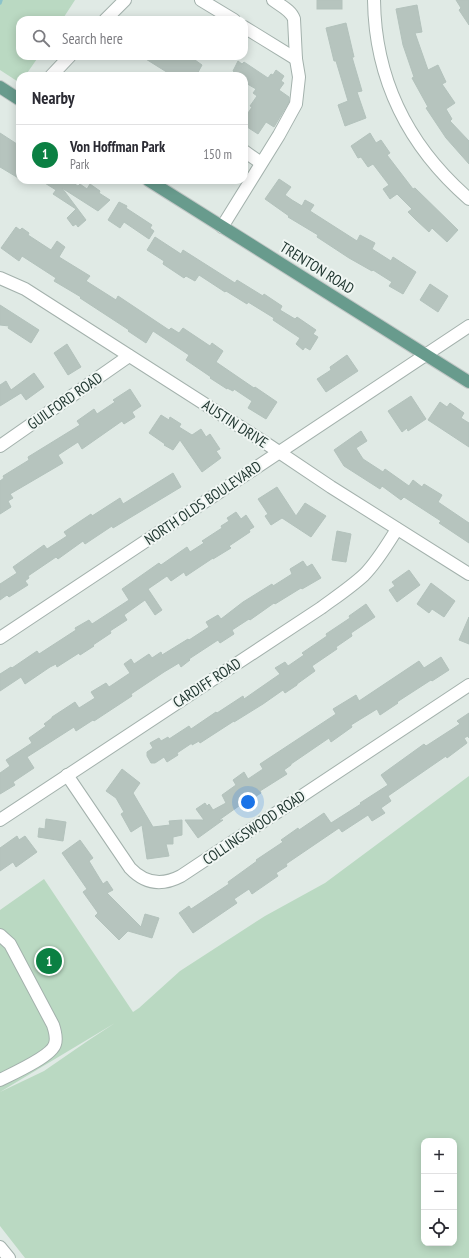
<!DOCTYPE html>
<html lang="en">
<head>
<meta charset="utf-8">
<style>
	:root { --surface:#fff; --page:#f7f7f7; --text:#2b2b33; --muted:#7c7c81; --line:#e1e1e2; --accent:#0b8043 }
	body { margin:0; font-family:"PT Sans Narrow",sans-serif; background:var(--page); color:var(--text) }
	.controls { position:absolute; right:12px; bottom:12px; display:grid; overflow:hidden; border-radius:8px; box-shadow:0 2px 10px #0003 }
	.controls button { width:36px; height:36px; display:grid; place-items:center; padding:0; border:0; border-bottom:1px solid var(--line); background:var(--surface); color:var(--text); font:20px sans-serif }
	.you { position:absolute; left:248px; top:802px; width:14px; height:14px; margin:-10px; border:3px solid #fff; border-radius:50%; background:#1a73e8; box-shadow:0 0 0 6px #1a73e833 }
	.badge { display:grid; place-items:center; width:26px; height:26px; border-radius:50%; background:var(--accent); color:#fff; font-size:13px; font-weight:700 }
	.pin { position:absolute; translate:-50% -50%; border:2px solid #fff; box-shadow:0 1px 4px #0006 }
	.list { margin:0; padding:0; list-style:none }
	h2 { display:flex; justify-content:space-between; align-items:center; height:52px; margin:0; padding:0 16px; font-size:17px }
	h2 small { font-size:13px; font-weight:400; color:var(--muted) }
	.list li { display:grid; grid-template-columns:26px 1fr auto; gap:12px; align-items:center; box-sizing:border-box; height:60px; padding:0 16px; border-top:1px solid var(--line) }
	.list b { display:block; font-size:15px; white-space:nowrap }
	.list p { margin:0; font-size:13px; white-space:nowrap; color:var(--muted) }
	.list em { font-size:13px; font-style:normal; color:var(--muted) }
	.icon { flex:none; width:22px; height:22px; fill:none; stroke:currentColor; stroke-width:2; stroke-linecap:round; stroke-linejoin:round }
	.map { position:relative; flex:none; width:469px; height:1258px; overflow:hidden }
	.search { position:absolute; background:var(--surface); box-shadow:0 2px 10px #0003; left:16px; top:16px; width:232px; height:44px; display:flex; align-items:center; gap:10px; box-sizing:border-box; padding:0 14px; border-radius:12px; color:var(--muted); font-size:15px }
	.panel { position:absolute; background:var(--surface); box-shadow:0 2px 10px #0003; left:16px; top:72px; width:232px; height:112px; border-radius:12px }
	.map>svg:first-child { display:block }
	.green { fill:#bad9c2; fill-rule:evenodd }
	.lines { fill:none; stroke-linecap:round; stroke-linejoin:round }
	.stream { stroke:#8cc3ca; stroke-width:3.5 }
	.building { fill:#b6c4be; stroke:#b3c2bc }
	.minor-casing { stroke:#a3b1ac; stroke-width:14 }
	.major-casing { stroke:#c1c7c6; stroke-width:14 }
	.minor { stroke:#fff; stroke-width:12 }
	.major { stroke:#689b8d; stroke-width:12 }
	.labels { text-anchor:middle; stroke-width:4; stroke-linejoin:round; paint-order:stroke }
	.street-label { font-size:15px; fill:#223832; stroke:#f0f6f3 }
</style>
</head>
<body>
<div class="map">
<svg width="469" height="1258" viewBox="0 0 469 1258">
	<rect width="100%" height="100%" fill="#e0eae5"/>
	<g class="green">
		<path d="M 0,0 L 75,0 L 62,20 L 20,20 L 20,56 L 39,56 L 25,76 L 20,76 L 20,83 L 0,70 Z"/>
		<path d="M 469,776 L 469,1258 L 25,1258 L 0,1226 L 0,1092 L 44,1071 L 89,1040 L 115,1023 L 0,1092 L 0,910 L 44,879 L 133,1012 L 139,1008 L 180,971 L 265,916 L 325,883 ZM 424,1141 L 454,1141 L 454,1243 L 424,1243 Z"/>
	</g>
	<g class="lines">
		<path class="stream" d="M 0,3 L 1,0"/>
	</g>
	<g class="building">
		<rect x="317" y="0" width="25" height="9"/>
		<path d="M 456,0 L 469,0 L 469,25 L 459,10 L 461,8 Z"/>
		<path d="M 417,5 L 422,32 L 415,33 L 428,70 L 438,65 L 446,82 L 442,84 L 455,103 L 446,109 L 452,119 L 450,121 L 469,141 L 469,164 L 446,138 L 426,108 L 428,107 L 412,78 L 414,77 L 403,45 L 396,9 Z"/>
		<path d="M 346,23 L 354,57 L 352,57 L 362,91 L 357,92 L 366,118 L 345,126 L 338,105 L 348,101 L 336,61 L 334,61 L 326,28 Z"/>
		<path d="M 141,56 L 197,56 L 195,60 L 202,65 L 196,76 L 173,76 Z"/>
		<path d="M 238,61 L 242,64 L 244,62 L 268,78 L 271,74 L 273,75 L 276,70 L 284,76 L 281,81 L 284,83 L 279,90 L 289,97 L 289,102 L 274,127 L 266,122 L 258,134 L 244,125 L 244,119 L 252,107 L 250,106 L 257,96 L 253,93 L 256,89 L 244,82 L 244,76 L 240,76 L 233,71 Z"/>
		<path d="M 0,133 L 20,146 L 20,179 L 0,167 Z"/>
		<path d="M 370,133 L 376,143 L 381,140 L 390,153 L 387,155 L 413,189 L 415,188 L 458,230 L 447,242 L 432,228 L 429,232 L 415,219 L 408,212 L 412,209 L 397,194 L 390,199 L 383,189 L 389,185 L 373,164 L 368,167 L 361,157 L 358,158 L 351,146 Z"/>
		<path d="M 279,179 L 291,187 L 285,195 L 292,200 L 302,206 L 305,200 L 314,205 L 310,211 L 357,241 L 360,235 L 375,243 L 372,249 L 391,261 L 393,257 L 416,272 L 403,294 L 389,286 L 392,282 L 373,270 L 372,271 L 349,258 L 317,237 L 318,235 L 288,217 L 289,216 L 265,199 Z"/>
		<path d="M 40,180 L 68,180 L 78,186 L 80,184 L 87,189 L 90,184 L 100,191 L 99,193 L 110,200 L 98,211 L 62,188 L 86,220 L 78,227 L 76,224 L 73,226 L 67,218 L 76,209 L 53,194 L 56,190 Z"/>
		<path d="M 119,202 L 127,206 L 126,208 L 152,225 L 150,228 L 154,231 L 149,239 L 124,222 L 120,228 L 108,220 Z"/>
		<path d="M 16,227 L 20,230 L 22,228 L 29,233 L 28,235 L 51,250 L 57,241 L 65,247 L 59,257 L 90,276 L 86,281 L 116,300 L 118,296 L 169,330 L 171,328 L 179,333 L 183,328 L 210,346 L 212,343 L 223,351 L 216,362 L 254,388 L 255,387 L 277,402 L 266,419 L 248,408 L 252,401 L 234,389 L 233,391 L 227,388 L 227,389 L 210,378 L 211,377 L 186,360 L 189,355 L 153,331 L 146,343 L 128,331 L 129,330 L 80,298 L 81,297 L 54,281 L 56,278 L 22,256 L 19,261 L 1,248 Z"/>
		<path d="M 155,237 L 181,254 L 183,250 L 235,283 L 237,280 L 263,296 L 264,294 L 282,306 L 280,310 L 295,319 L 297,317 L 316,330 L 313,334 L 318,337 L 310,350 L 305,347 L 303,350 L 296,344 L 300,338 L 273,320 L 274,318 L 248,302 L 247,304 L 226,291 L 225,292 L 199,275 L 195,281 L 186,276 L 184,278 L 163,264 L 164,261 L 147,250 Z"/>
		<path d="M 430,284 L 448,296 L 438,312 L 420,300 Z"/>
		<path d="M 0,305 L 39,330 L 31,343 L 8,328 L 9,326 L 0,325 Z"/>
		<path d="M 67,344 L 81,367 L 68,375 L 54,353 Z"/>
		<path d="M 347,355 L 358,371 L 326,392 L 317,379 L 331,370 L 330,367 Z"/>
		<path d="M 34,373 L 44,387 L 26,400 L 21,393 L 0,406 L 0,385 L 6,381 L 11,390 Z"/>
		<path d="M 130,389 L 141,406 L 132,412 L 135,417 L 124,424 L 122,421 L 82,449 L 78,442 L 58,455 L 63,463 L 10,494 L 13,498 L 8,501 L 11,507 L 0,514 L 0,481 L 4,478 L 3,476 L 29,460 L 28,457 L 80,425 L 77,421 L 94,409 L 97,414 L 115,402 L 113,400 Z"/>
		<path d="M 411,396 L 426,419 L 408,431 L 407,428 L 402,432 L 388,411 Z"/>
		<path d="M 440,402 L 447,407 L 450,403 L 464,413 L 461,418 L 469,423 L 469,447 L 428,420 Z"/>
		<path d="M 161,415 L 169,420 L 170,417 L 181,424 L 179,427 L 192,435 L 201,429 L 206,437 L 210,434 L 220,449 L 216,451 L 221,458 L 202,472 L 180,440 L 173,450 L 164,445 L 165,444 L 149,433 Z"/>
		<path d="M 361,431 L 367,441 L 356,448 L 363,459 L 383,472 L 385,469 L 409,486 L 413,480 L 422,487 L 424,484 L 442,495 L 438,502 L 469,523 L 469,543 L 439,523 L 441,521 L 404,497 L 401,500 L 382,486 L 380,489 L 344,466 L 334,450 Z"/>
		<path d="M 173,473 L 181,487 L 113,528 L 112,526 L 85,544 L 83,541 L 58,559 L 56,557 L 28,576 L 29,578 L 25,581 L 28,585 L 9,597 L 7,595 L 0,600 L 0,584 L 17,573 L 13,567 L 44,545 L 47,549 L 67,536 L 64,532 L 91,514 L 92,516 L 120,498 L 123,504 Z"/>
		<path d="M 277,487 L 296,516 L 305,503 L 326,516 L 311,537 L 282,518 L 271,525 L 265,516 L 268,514 L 258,499 Z"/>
		<path d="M 236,512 L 241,519 L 246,515 L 254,527 L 249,530 L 250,532 L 229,546 L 231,548 L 213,559 L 213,558 L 186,576 L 184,572 L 171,581 L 167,576 L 148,589 L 162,610 L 155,615 L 145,600 L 124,615 L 127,620 L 110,631 L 111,633 L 93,645 L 94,646 L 80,655 L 79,653 L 57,667 L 56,664 L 50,667 L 25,684 L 21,677 L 0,691 L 0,674 L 11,667 L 12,668 L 37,651 L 39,654 L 76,630 L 75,628 L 89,620 L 92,624 L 129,600 L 122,589 L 159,563 L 161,565 L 187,547 L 190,552 L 204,543 L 202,541 L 222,528 L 221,526 L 229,521 L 227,518 Z"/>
		<path d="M 337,531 L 351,534 L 346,562 L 332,560 Z"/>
		<path d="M 303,561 L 307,567 L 312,564 L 321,578 L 302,589 L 301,588 L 275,604 L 274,603 L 250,620 L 249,619 L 232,630 L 234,634 L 220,643 L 218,640 L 189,659 L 190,660 L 181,667 L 179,663 L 164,672 L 131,694 L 132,696 L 94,721 L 93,720 L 76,731 L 74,727 L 27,757 L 34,768 L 13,782 L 15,785 L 0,794 L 0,773 L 10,766 L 6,760 L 32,743 L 29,738 L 46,726 L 44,724 L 52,718 L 52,717 L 75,702 L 79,708 L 95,698 L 91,692 L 106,683 L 109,687 L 130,673 L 124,664 L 131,659 L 134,664 L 149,654 L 152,658 L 161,652 L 162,655 L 188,639 L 189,640 L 209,627 L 206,622 L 218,615 L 221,619 L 243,602 L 272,584 L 273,586 L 292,574 L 290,569 Z"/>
		<path d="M 409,570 L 420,585 L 397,602 L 389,590 L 395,586 L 392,582 Z"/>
		<path d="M 431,583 L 455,601 L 444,617 L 432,609 L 429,613 L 417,604 Z"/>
		<path d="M 366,604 L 375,617 L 351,633 L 352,636 L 336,647 L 337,649 L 312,666 L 315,671 L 297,684 L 297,685 L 285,693 L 283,690 L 263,704 L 234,722 L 234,721 L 200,743 L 199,741 L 192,745 L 192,743 L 177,753 L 178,755 L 167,762 L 164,757 L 155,763 L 151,763 L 147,756 L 147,752 L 153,748 L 150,743 L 159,738 L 161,741 L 168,737 L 169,739 L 189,726 L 191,729 L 216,712 L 217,713 L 243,696 L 244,699 L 280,674 L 275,668 L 285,662 L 288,666 L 304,655 L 302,653 L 327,636 L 326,634 L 350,618 L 349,616 Z"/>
		<path d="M 469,617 L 469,644 L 459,640 Z"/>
		<path d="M 441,657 L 449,670 L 432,681 L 431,680 L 397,702 L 398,703 L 380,715 L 377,709 L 351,725 L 352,727 L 331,742 L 329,738 L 291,764 L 291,765 L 284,770 L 287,774 L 260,791 L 261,793 L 247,802 L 246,801 L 219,820 L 223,820 L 198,838 L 185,820 L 204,820 L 196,809 L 205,803 L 207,806 L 209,804 L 213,810 L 226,803 L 222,795 L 236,785 L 233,780 L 244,772 L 248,779 L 263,769 L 260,764 L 336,714 L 333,709 L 356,695 L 359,701 L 419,661 L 424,668 Z"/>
		<path d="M 469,713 L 469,738 L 468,736 L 464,738 L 467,743 L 447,758 L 446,756 L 388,796 L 391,801 L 381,808 L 385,813 L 372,821 L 368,815 L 342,832 L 339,828 L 286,864 L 287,866 L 276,873 L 278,876 L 252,894 L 249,889 L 234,899 L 237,903 L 193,933 L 179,913 L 189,906 L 191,909 L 229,884 L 228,882 L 257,861 L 256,860 L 283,842 L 281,840 L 298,828 L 299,830 L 324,813 L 331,823 L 361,804 L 360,803 L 388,785 L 381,775 L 424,744 L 426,746 L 460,724 L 457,721 Z"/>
		<path d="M 122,769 L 140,783 L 133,793 L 153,827 L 170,825 L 169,821 L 182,820 L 182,835 L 173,837 L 173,844 L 166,844 L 169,856 L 147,859 L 142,825 L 131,832 L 121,814 L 124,812 L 116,798 L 106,791 Z"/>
		<path d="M 46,819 L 66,822 L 63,841 L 38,837 L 39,828 L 45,829 Z"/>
		<path d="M 17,836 L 19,840 L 25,836 L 37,852 L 16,867 L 13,862 L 0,871 L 0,848 Z"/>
		<path d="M 80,840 L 93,858 L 89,861 L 103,884 L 107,881 L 113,890 L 107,893 L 141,927 L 145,914 L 159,918 L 152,938 L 128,931 L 119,940 L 95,916 L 98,913 L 83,892 L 87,889 L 62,853 Z"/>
	</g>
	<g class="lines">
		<defs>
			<g id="minor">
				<path d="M 201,0 L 234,20"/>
				<path d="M 374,0 C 375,80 409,147 469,199"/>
				<path d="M 105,20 L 125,0"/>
				<path d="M 244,27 L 296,59"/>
				<path d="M 51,76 L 70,56"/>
				<path d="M 244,151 L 261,163"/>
				<path d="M 222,227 L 279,135 L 296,104 L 299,77 L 296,59 L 294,19 C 291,10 281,6 273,0"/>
				<path d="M 0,278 L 25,289 L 264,442 L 331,487 L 469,574"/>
				<path d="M 0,446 L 129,356"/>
				<path d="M 0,638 L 469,326"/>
				<path d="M 67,775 L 130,868 C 145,884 162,886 181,876 L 469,685"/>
				<path d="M 0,820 L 321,608 C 336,597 351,587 364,575 C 377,562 387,545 397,529"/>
				<path d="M 0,935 L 10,944 L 53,1025 C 55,1031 57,1038 55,1044 C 52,1056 12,1074 0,1080"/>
				<path d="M 0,1247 L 9,1258"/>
			</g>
			<g id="major">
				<path d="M 0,87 L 20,100"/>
				<path d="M 148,180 L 469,382"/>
			</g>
		</defs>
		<use href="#minor" class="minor-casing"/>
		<use href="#major" class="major-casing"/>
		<use href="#minor" class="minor"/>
		<use href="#major" class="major"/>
	</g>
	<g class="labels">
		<g class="street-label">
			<text transform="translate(317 268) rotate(32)" y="5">TRENTON ROAD</text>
			<text transform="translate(65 401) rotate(-35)" y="5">GUILFORD ROAD</text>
			<text transform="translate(235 424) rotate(33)" y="5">AUSTIN DRIVE</text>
			<text transform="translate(203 503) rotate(-34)" y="5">NORTH OLDS BOULEVARD</text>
			<text transform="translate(207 683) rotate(-33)" y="5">CARDIFF ROAD</text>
			<text transform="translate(254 828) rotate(-34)" y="5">COLLINGSWOOD ROAD</text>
		</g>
	</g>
</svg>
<div class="controls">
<button>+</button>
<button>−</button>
<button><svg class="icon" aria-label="locate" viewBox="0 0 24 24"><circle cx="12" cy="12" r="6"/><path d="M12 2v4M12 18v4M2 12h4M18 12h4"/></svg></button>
</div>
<div class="you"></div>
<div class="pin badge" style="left:49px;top:961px">1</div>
<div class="search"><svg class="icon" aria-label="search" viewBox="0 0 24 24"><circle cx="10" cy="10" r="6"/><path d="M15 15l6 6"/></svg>Search here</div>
<section class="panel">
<h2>Nearby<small></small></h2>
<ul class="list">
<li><span class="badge">1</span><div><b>Von Hoffman Park</b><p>Park</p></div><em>150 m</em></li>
</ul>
</section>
</div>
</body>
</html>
